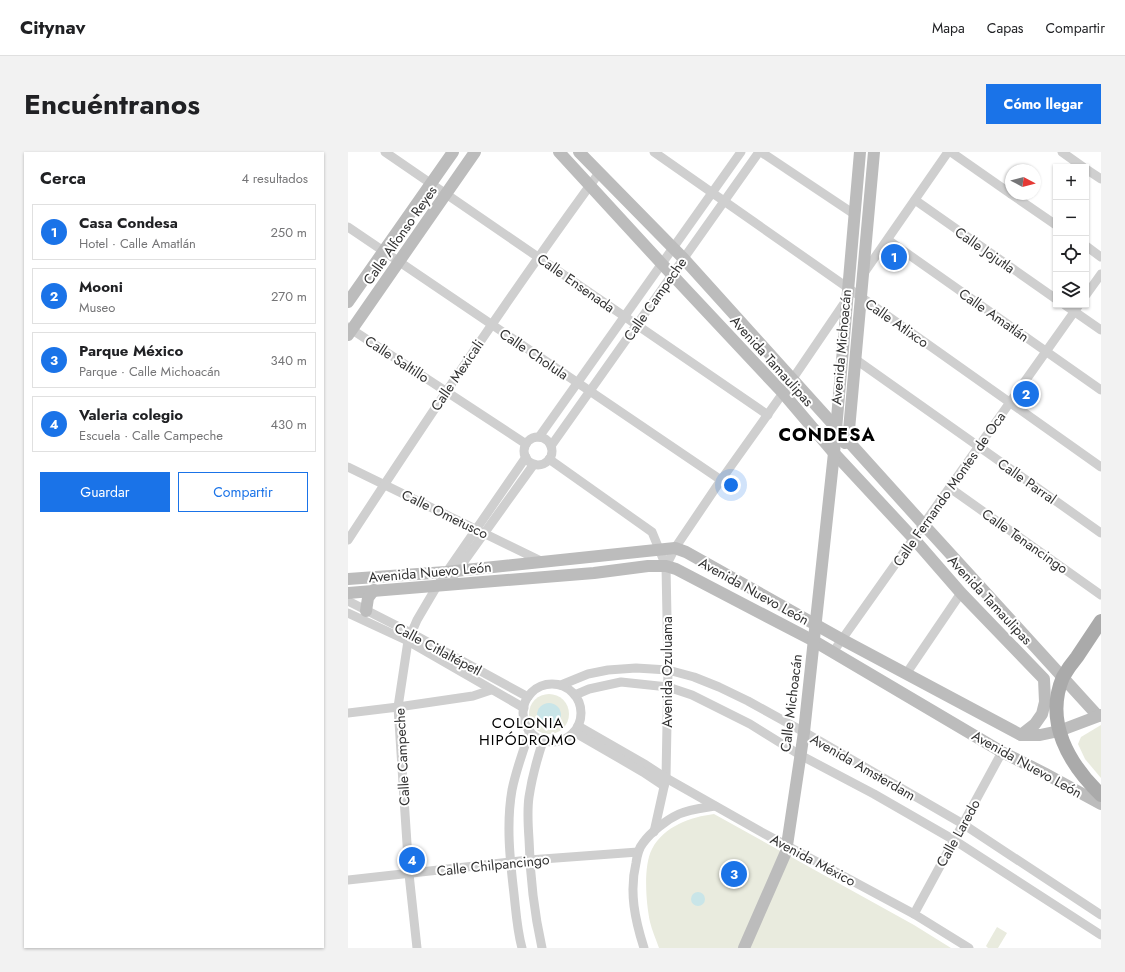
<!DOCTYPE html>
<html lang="es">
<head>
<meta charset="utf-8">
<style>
	:root { --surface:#fff; --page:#f2f2f2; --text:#202124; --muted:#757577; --line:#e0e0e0; --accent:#1a73e8 }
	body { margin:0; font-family:Jost,sans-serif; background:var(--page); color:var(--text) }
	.controls { position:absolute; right:12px; top:12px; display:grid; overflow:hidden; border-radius:0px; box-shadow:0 1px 3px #0004 }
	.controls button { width:36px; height:36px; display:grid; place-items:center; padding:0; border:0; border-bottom:1px solid var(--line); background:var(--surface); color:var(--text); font:20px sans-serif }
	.compass { position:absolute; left:657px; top:12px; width:36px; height:36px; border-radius:50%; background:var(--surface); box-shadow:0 1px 3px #0004; rotate:97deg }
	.you { position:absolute; left:383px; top:333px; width:14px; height:14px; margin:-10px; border:3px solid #fff; border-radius:50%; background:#1a73e8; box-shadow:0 0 0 6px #1a73e833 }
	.badge { display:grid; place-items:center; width:26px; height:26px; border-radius:50%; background:var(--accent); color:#fff; font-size:13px; font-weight:700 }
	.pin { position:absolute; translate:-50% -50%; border:2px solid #fff; box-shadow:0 1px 4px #0006 }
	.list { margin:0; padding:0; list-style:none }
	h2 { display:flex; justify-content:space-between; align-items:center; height:52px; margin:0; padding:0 16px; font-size:17px }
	h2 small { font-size:13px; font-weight:400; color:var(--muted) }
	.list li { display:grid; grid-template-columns:26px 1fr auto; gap:12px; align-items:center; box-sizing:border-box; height:56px; margin:0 8px 8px; padding:0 8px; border:1px solid var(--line); border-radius:0px }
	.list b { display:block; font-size:15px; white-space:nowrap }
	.list p { margin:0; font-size:13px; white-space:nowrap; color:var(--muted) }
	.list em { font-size:13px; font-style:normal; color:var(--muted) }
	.actions { display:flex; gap:8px; padding:12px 16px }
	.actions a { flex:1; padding:9px 0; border:1px solid var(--accent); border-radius:0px; text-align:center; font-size:14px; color:var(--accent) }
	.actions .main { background:var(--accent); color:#fff }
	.icon { flex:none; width:22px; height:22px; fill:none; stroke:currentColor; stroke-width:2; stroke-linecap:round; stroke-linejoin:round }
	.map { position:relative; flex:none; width:753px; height:796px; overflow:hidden; border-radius:0px }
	header { display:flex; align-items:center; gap:24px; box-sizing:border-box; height:56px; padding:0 20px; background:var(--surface); border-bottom:1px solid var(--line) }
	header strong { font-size:19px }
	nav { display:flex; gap:22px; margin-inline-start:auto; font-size:14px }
	.intro { display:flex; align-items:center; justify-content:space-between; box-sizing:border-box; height:96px; padding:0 24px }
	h1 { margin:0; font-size:28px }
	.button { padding:10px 18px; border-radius:0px; background:var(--accent); color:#fff; font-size:14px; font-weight:700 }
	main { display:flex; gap:24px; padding:0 24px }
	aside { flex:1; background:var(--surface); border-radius:0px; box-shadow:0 1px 3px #0004 }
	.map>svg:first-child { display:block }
	.green { fill:#e9ebde }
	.water { fill:#c9e5e8 }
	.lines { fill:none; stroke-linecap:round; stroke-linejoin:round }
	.street { stroke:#cfcfcf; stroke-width:9 }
	.secondary { stroke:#bcbcbc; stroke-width:12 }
	.primary { stroke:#aaa; stroke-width:14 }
	.labels { text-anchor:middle; stroke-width:4; stroke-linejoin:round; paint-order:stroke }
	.street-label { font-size:14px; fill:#323232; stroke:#fff }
	.neighbourhood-label { font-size:15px; letter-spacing:1px; fill:#000; stroke:#fff }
	.district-label { font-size:18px; font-weight:bold; letter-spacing:1px; fill:#000; stroke:#fff }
</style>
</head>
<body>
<header>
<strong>Citynav</strong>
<nav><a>Mapa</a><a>Capas</a><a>Compartir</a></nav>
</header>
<div class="intro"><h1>Encuéntranos</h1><a class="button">Cómo llegar</a></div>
<main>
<aside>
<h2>Cerca<small>4 resultados</small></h2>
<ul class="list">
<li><span class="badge">1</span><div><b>Casa Condesa</b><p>Hotel · Calle Amatlán</p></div><em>250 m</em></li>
<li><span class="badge">2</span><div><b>Mooni</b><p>Museo</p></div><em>270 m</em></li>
<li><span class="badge">3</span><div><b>Parque México</b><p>Parque · Calle Michoacán</p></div><em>340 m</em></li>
<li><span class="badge">4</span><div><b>Valeria colegio</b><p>Escuela · Calle Campeche</p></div><em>430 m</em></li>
</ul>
<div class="actions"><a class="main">Guardar</a><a>Compartir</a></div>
</aside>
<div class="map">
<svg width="753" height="796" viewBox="0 0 753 796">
	<rect width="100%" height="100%" fill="#fff"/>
	<g class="green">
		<circle cx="201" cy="562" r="20"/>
		<path d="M 753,573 L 753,626 L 737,607 L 730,592 L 733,585 Z"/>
		<path d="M 366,662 L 566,773 L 603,796 L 311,796 C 308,787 304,779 302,770 C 298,751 295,714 304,697 C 316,674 343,665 366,662 Z"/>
		<path d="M 649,775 L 659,781 L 650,796 L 640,796 L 638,794 Z"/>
	</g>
	<g class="water">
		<circle cx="201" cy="563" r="12"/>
		<circle cx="350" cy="747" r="7"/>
	</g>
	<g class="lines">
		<g class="street">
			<path d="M 37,0 L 420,263"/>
			<path d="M 306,0 L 513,145 L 753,315"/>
			<path d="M 413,0 L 506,62"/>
			<path d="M 603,0 L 663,42"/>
			<path d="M 714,0 L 735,15"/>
			<path d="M 738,17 L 753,27"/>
			<path d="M 663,42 L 708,73"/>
			<path d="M 567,48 L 708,147"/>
			<path d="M 0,75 L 373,328"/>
			<path d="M 540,88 L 753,238"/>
			<path d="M 738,94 L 753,105"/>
			<path d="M 516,121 L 600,0"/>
			<path d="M 738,143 L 753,122"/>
			<path d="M 717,153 L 753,178"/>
			<path d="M 0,175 L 178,292"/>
			<path d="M 507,207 L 753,381"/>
			<path d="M 191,285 L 393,0"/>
			<circle cx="190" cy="299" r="14"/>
			<path d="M 203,294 L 411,0"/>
			<path d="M 201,307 L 304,380 L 318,414 L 320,518 L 318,626 L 306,680"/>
			<path d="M 0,315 L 195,410"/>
			<path d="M 602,336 L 753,443"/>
			<path d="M 0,388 C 81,264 163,141 251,21"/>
			<path d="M 318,414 L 327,396 L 373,328 L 435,241 L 499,147"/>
			<path d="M 99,433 L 186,312"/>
			<path d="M 0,449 L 63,481 L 180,545"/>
			<path d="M 0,461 L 60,489 L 176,556"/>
			<path d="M 485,500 L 731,153"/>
			<path d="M 558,522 L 613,441"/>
			<circle cx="204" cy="561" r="29"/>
			<path d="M 213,533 L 240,522 L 260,518 L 288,516 L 320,518 L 346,525 L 371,535 L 400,549 L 456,580 L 615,672 L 753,763"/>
			<path d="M 227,543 L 241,537 L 273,530 L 320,535 L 344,543 L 402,572 L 452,603 L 526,642 L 606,688 L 753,783"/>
			<path d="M 0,561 L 50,555 L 125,544 L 143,538"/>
			<path d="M 230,574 L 298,613 L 318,626 L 417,682 L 566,762 L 621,796"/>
			<path d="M 226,580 L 295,620 L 316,634"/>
			<path d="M 0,728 L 181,708 L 290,700"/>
			<path d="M 566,762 L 654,600"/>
			<path d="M 69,796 L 61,722 L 50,555 L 60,489 L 69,468 L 89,434 L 178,305"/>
			<path d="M 174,796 C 169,778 168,760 166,742 C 162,708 158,672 164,638 C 168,618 175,599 182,579"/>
			<path d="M 194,796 C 186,760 182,724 181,687 C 180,673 179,659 181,645 C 184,625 189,607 195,589"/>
			<path d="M 296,796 C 287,768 281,740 288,711 C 289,704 290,697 295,691 C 303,680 318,668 331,662 C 342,657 355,656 367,654"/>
		</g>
		<g class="secondary">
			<path d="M 211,0 L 314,112 L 435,241 L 486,301 L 566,387 L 613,441 L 696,527 L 697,550 L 694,562 L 687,572 L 673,583"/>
			<path d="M 231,0 L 336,107 L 576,373 L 750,564"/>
			<path d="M 0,150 L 105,0"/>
			<path d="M 0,183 L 127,0"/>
			<path d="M 497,291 L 500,289 L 526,0"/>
			<path d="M 0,427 L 98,420 L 327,396 L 338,400 L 495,488 L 673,583 L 692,583 L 711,579 L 753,563"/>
			<path d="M 0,441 L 246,421 L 300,414 L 318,414 L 328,417 L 466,489 L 654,600 L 696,621 L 753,652"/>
			<path d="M 18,459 L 20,446 L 26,438"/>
			<path d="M 396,796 L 438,700 L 456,580 L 486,301 L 512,0"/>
		</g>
		<path class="primary" d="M 753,469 C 745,481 737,493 729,505 C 724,511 719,518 715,525 C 696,570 721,612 753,643"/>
	</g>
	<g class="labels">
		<g class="street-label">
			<text transform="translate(52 83) rotate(-55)" y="5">Calle Alfonso Reyes</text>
			<text transform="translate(637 98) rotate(35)" y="5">Calle Jojutla</text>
			<text transform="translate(228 131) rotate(35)" y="5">Calle Ensenada</text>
			<text transform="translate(307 147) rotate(-55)" y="5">Calle Campeche</text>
			<text transform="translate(646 163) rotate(35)" y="5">Calle Amatlán</text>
			<text transform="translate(549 171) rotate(35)" y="5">Calle Atlixco</text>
			<text transform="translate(493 195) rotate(-85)" y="5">Avenida Michoacán</text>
			<text transform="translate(186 202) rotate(34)" y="5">Calle Cholula</text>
			<text transform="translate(49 207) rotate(33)" y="5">Calle Saltillo</text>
			<text transform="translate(424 209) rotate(48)" y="5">Avenida Tamaulipas</text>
			<text transform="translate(109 223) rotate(-56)" y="5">Calle Mexicali</text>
			<text transform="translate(679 329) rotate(35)" y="5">Calle Parral</text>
			<text transform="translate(601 337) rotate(-55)" y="5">Calle Fernando Montes de Oca</text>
			<text transform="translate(97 362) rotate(26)" y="5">Calle Ometusco</text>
			<text transform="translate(677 389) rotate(35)" y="5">Calle Tenancingo</text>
			<text transform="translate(82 420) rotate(-5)" y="5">Avenida Nuevo León</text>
			<text transform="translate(406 439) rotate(29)" y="5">Avenida Nuevo León</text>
			<text transform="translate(642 448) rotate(47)" y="5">Avenida Tamaulipas</text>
			<text transform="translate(90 497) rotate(28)" y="5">Calle Citlaltépetl</text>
			<text transform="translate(319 520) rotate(-90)" y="5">Avenida Ozuluama</text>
			<text transform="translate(443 551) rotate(-83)" y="5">Calle Michoacán</text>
			<text transform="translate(54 605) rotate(-93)" y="5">Calle Campeche</text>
			<text transform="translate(679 612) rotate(29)" y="5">Avenida Nuevo León</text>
			<text transform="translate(515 615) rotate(30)" y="5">Avenida Amsterdam</text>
			<text transform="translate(610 681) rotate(-61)" y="5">Calle Laredo</text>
			<text transform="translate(465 708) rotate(28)" y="5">Avenida México</text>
			<text transform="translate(145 713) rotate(-6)" y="5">Calle Chilpancingo</text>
		</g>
		<g class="neighbourhood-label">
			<text x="180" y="576">COLONIA<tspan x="180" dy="17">HIPÓDROMO</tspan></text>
		</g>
		<g class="district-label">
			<text x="479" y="289">CONDESA</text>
		</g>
	</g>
</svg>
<div class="controls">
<button>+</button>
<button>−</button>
<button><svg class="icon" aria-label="locate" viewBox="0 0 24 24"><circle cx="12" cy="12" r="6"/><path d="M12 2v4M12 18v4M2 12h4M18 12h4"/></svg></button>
<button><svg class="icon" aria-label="layers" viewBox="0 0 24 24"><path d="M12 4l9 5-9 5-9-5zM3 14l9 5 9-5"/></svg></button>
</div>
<svg class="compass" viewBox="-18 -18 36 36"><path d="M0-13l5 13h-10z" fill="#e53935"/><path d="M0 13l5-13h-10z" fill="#757577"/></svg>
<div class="you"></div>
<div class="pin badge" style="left:546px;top:105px">1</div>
<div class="pin badge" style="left:678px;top:242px">2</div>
<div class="pin badge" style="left:386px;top:722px">3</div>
<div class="pin badge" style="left:64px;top:708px">4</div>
</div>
</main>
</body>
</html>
